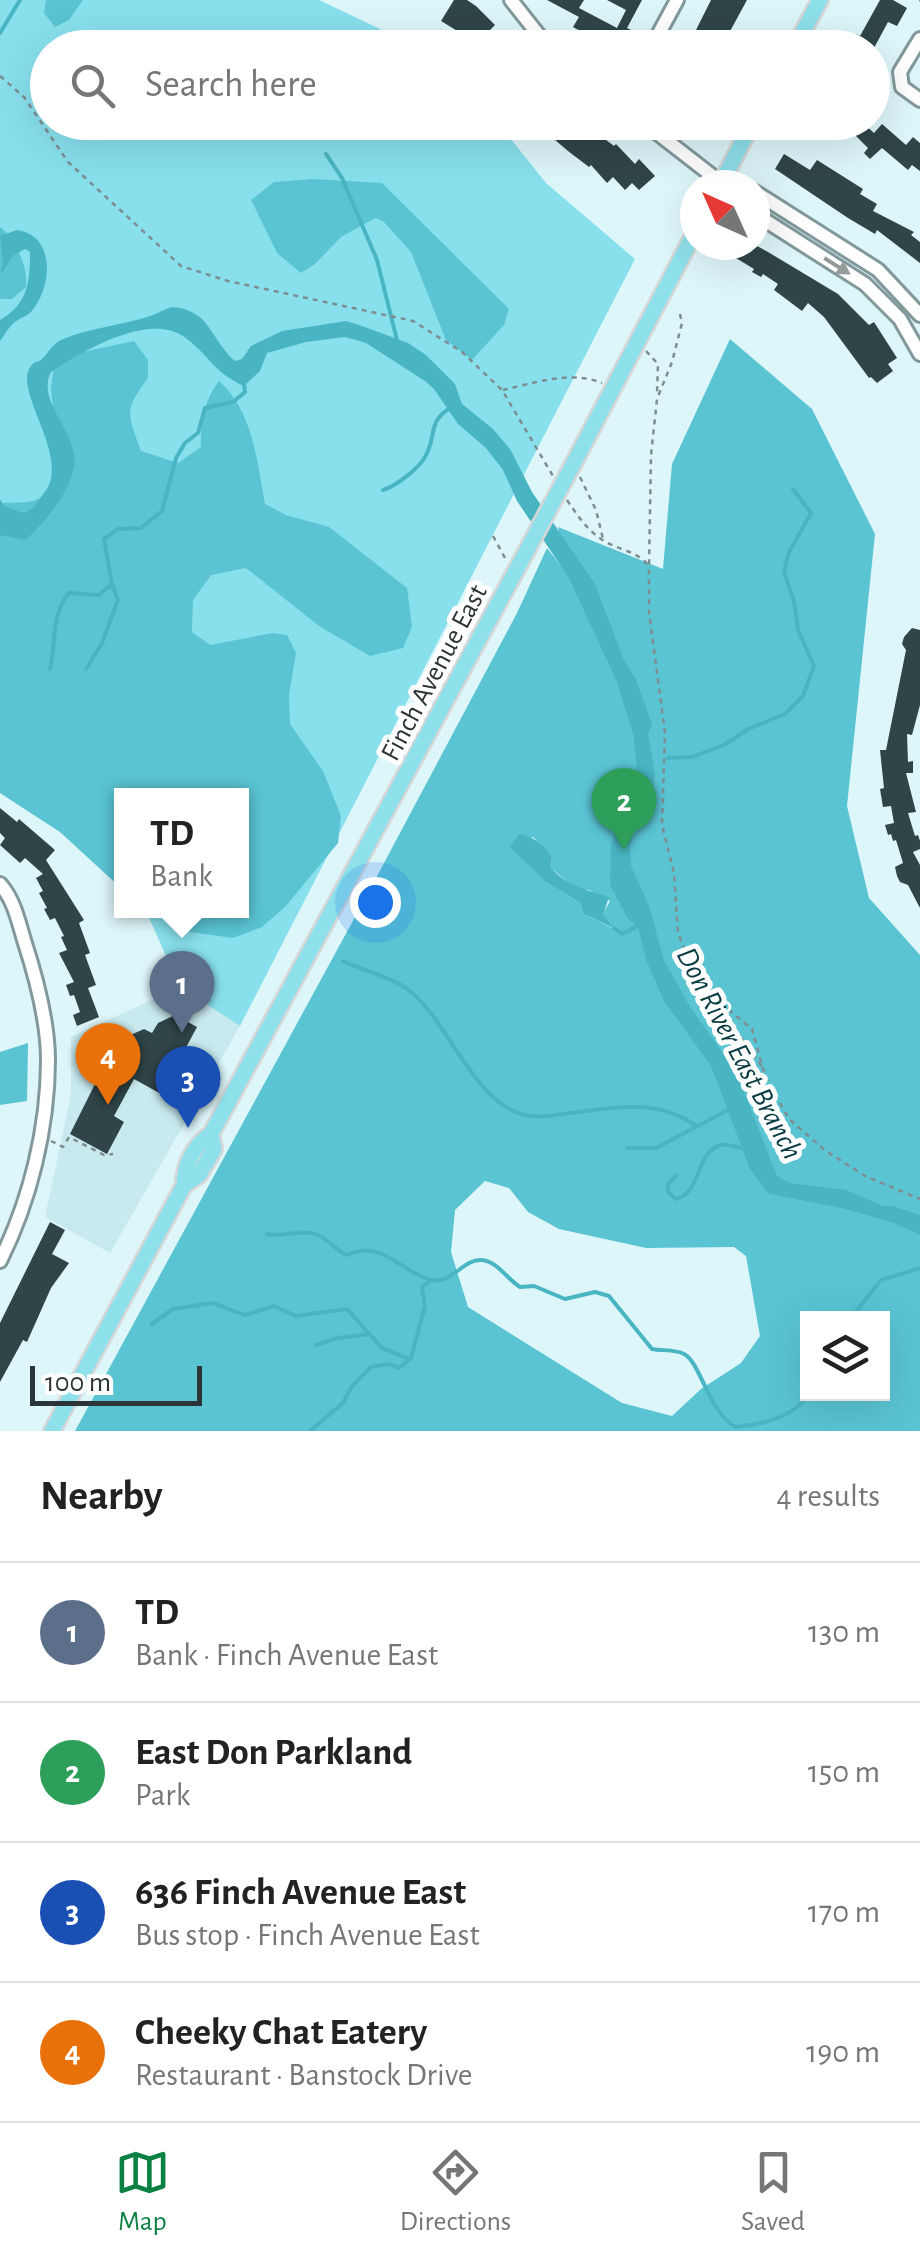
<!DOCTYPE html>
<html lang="en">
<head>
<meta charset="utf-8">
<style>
	:root { --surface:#fff; --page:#f6f6f6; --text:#222; --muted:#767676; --line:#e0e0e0; --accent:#0b8043 }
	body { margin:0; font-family:"Alegreya Sans",sans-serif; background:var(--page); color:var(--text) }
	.controls { position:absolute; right:30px; bottom:30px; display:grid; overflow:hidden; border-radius:0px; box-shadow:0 10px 40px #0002 }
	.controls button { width:90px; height:90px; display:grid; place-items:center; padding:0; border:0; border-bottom:2px solid var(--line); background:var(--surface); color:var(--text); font:50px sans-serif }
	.compass { position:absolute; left:680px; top:170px; width:90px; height:90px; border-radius:50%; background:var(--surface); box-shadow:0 10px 40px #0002; rotate:315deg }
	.scale { position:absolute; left:30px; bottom:25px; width:172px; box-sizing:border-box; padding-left:10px; border:5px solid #2b3436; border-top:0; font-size:28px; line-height:35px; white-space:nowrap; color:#2b3436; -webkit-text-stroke:8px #fff; paint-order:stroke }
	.you { position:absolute; left:375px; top:902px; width:35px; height:35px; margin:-25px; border:8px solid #fff; border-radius:50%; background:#1a73e8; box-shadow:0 0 0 15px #1a73e833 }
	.badge { display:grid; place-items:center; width:65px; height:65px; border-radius:50%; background:var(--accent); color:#fff; font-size:32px; font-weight:700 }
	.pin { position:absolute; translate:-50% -82px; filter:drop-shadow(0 2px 5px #0008) }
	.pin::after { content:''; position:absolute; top:52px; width:35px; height:30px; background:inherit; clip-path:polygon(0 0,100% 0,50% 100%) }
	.popup { position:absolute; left:114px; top:788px; width:135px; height:130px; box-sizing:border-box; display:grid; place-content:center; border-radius:0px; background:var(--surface); filter:drop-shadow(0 2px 8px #0005); font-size:32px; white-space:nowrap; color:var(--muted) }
	.popup b { font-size:38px; color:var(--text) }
	.popup::after { content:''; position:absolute; left:50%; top:100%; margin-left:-20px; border:20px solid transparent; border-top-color:var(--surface) }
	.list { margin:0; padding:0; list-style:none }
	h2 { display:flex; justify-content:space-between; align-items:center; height:130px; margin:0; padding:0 40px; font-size:42px }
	h2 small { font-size:32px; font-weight:400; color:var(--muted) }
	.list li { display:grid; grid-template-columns:65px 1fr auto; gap:30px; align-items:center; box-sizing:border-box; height:140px; padding:0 40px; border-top:2px solid var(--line) }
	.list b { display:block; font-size:38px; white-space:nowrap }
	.list p { margin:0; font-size:32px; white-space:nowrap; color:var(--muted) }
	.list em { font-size:32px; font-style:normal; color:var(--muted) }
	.icon { flex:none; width:55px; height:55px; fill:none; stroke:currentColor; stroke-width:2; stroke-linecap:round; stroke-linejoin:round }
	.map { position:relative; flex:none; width:920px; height:1431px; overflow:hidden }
	.search { position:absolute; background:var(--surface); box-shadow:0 10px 40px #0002; left:30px; right:30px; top:30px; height:110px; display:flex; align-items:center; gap:25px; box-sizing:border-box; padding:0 35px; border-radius:55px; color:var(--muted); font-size:38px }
	.sheet { height:690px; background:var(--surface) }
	nav { display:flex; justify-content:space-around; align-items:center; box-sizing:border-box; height:140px; border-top:2px solid var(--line); background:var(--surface); font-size:28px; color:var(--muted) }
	nav a { display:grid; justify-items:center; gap:5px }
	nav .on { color:var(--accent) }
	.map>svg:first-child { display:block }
	.built { fill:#c8eaef }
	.green { fill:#88e0ed }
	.forest { fill:#5ac4d3; fill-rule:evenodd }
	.water { fill:#49b5c3 }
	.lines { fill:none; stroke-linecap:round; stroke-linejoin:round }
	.stream { stroke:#49b5c3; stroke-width:4 }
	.building { fill:#304548 }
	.minor-casing { stroke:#82999c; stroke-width:18 }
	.major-casing { stroke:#d5d6d7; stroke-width:20 }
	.path { stroke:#7d8d90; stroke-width:2.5; stroke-dasharray:5 5; stroke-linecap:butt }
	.minor { stroke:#fff; stroke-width:12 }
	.major { stroke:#8ee0eb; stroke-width:15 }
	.major-bridge-casing { stroke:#d5d6d7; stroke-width:20; stroke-linecap:butt }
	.major-bridge { stroke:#8ee0eb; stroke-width:15 }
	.oneway { fill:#959a9a }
	.labels { text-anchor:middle; stroke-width:10; stroke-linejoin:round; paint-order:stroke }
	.street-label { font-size:28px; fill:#2b3436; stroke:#fff }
	.water-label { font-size:30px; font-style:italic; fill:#083c42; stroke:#fff }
</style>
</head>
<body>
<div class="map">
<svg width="920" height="1431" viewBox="0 0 920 1431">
	<rect width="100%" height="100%" fill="#ddf6fa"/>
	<path class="built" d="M 180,987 L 240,1026 L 110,1253 L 45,1217 L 71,1094 L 71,1037 Z"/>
	<path class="green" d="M 0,0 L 319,0 L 418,47 L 48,48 L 48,122 L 498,123 L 546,183 L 635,259 L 240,1026 L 180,987 L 146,911 L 242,910 L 242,796 L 122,796 L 0,772 Z"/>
	<g class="forest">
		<path d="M 46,0 L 83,0 L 69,20 L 55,27 L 44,13 Z"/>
		<path d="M 312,179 L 382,183 L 509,309 L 504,325 L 472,360 L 446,340 L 411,252 L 383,221 L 375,218 L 341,237 L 315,264 L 301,273 L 277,253 L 251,200 L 274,182 Z"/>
		<path d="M 0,227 C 16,239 28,267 26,287 L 12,299 L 0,299 Z"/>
		<path d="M 730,339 L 812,409 L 875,534 L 847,806 L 869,898 L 920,955 L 920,1431 L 75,1431 L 367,895 L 517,613 L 547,548 L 568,575 L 558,527 L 663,569 L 672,464 ZM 533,837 L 552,857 L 551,868 L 577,890 L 589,890 L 610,901 L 602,915 L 613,928 L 583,914 L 580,903 C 556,888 534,874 517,850 ZM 485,1181 L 509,1188 L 528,1212 L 559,1229 L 646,1248 L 734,1247 L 746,1256 L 760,1336 L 741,1363 L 701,1389 L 672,1416 L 622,1403 L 468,1307 L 451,1252 L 455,1210 ZM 808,1318 L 882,1318 L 882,1394 L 808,1394 Z"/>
		<path d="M 134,341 L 148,360 L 148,378 C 123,411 128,414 141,451 L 178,463 L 201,447 C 200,422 204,401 219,381 C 253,411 257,461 265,504 L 286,515 L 329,527 L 407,588 L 412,627 L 403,648 L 370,656 L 319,626 L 246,568 L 211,575 L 193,600 L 192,632 L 210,645 L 273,633 L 287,635 L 296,653 L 289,695 L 290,724 L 323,771 L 341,816 L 338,843 L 285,907 L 262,927 L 233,938 L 190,932 L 156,911 L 242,910 L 242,796 L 122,796 L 122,889 L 60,832 L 0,793 L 0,503 C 36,502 39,505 61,476 L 51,390 L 54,363 L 73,354 Z"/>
		<path d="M 28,1043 L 27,1101 L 0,1105 L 0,1052 Z"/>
	</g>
	<g class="water">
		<path d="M 17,230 C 54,235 53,282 34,308 C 28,317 23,316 15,322 C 9,326 5,335 0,341 L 0,320 C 28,304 30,282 30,252 L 25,249 L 14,255 L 0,275 L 3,262 L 0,236 Z"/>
		<path d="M 172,307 C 211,310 209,338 235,361 L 242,359 L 251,346 L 282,331 L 346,321 L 365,327 L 408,343 L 426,355 L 455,384 L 462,404 L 493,429 L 510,449 L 532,492 L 595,584 L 623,658 L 636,680 L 652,724 L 648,734 L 655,774 L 651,799 L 636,820 L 630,846 L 631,866 L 649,906 L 664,960 L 690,1007 L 736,1071 L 777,1176 L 790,1183 L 846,1190 L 883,1206 L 892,1206 L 920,1215 L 920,1235 L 894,1223 L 842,1208 L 769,1194 L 750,1169 L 711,1066 L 664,1001 L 646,960 L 638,927 L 628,919 L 610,885 L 611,847 L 616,826 L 634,789 L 637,772 L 634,737 L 617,682 L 569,578 L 517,501 L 503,470 L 486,448 L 458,424 L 434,389 L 425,381 L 366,343 L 345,337 L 306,342 L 267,353 L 260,371 L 244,386 C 211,371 208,353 183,336 C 147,313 83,351 51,372 C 35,402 81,435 74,468 C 67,497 46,520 26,540 L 0,535 L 0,499 L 4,506 L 23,513 C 35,509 36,503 44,493 C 74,456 6,385 34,363 C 36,361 39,362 41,360 C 49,353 51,344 63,339 C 90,328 116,326 144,318 C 153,316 162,310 172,307 Z"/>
		<path d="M 519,834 C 535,837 542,844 552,857 L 551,868 C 572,889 583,888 609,897 L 603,915 L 614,928 L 583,914 L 580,903 L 545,881 L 510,847 Z"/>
	</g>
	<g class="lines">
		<g class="stream">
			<path d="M 0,33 L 20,0"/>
			<path d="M 326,154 L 342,178 L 377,260 L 398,344"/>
			<path d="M 383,490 C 396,486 420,468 426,455 C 437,435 427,421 452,407"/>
			<path d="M 50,669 C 56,645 51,613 69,593 L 99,595 L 112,584"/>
			<path d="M 86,669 L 102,643 L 118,600 L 112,584 L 104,539 L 118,529 L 141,528 L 162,511 L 176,458 L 185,443 L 198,433 L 205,408 L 233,402 L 245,392 L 244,383"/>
			<path d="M 668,758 L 692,757 L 724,745 L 748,729 L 785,714 L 803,696 L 814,666 L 798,630 L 794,601 L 784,572 L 789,552 L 811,513 L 793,489"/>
			<path d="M 614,928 L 622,934 L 640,925"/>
			<path d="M 343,961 C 363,971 387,975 406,988 C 448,1019 469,1094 518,1113 C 532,1119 549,1116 563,1114 C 610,1108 656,1097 696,1126"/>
			<path d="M 627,1148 L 656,1148 L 732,1108"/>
			<path d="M 676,1175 L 668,1185 L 668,1192 L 676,1199 C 702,1193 695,1152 721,1145 C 728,1143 736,1148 744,1148"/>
			<path d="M 267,1234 C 284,1238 300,1228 318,1235 C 328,1239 336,1250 346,1255 C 384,1239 400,1272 431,1280 C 451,1285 464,1258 482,1260 C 497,1261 508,1280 520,1287 L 534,1286 L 565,1299 L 595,1292 L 609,1296 L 652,1349 C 662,1351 675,1349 684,1354 C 701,1363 707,1409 735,1427 C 758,1425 797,1417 808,1394"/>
			<path d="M 851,1318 L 881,1280 L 920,1268"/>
			<path d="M 152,1324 L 173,1309 L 213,1303 L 245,1315 L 274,1306 L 296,1316 L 347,1309 L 382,1348 L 409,1359"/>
			<path d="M 316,1345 L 337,1338 L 370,1334"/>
			<path d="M 310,1431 L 343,1403 L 352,1386 L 371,1367 L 389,1364 L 399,1368 L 411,1358 L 425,1306 L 422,1287 L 431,1280"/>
		</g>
	</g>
	<g class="building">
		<path d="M 454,0 L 467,0 L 476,6 L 495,25 L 487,33 L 504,47 L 461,46 L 455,41 L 459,32 L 441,21 Z"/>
		<path d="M 547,0 L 584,0 L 579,8 L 617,28 L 626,10 L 607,0 L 642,0 L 627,28 L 631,30 L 626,48 L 611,48 L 573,27 L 579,17 Z"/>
		<path d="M 711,0 L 747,0 L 721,48 L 687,48 Z"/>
		<path d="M 880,0 L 893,0 L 907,8 L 897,26 L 888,22 L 874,48 L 862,48 L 852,42 L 856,34 L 860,36 Z"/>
		<path d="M 534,122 L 583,122 L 614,146 L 616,144 L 635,164 L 639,159 L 655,176 L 639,190 L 632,183 L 625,190 L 613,177 L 607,183 L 591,165 L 589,167 L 568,151 Z"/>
		<path d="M 864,124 L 874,133 L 882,124 L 906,145 L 913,137 L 920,143 L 920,171 L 912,165 L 908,170 L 882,148 L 870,159 L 864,153 L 868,148 L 854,134 Z"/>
		<path d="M 784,154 L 810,170 L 817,160 L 863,189 L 860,194 L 877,204 L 873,211 L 914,232 L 911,235 L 920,242 L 920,263 L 877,230 L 875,234 L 848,218 L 775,169 Z"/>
		<path d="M 729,245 L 755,245 L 768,252 L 838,294 L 869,325 L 874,322 L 897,358 L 888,364 L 893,371 L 877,383 L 871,377 L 869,378 L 824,317 L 808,303 L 802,311 L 774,290 L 778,284 L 763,274 L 761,277 L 752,272 L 754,269 L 726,252 Z"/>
		<path d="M 912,628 L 920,630 L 920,705 L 912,735 L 907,734 L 908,762 L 913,761 L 913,773 L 906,773 L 916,812 L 908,813 L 915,836 L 918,835 L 920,841 L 920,849 L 913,852 L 920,865 L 920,908 L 908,885 L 900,882 L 897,876 L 895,867 L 903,863 L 896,840 L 893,841 L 891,834 L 888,835 L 885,825 L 894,823 L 891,806 L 883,807 L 880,789 L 884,788 L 880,750 L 886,750 L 906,650 L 902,644 L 904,637 Z"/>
		<path d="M 0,808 L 17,822 L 19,819 L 55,850 L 46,860 L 84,920 L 79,923 L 90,953 L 85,955 L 96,985 L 88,988 L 99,1017 L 77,1026 L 73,1015 L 80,1012 L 74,995 L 70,996 L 66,985 L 74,982 L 59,953 L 67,950 L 61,937 L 64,936 L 55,918 L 50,920 L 44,909 L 47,908 L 39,893 L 43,891 L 36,878 L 43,874 L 25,858 L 20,863 L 0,845 L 5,838 L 0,833 Z"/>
		<path d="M 175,1015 L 197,1027 L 161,1094 L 134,1079 L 114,1116 L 124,1122 L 107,1154 L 70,1134 L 108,1058 L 112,1060 L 124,1038 L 144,1029 L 152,1033 L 158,1023 Z"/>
		<path d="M 50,1222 L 65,1230 L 52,1254 L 69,1263 L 51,1288 L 27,1342 L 23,1340 L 0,1382 L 0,1323 Z"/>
	</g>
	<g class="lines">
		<defs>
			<g id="minor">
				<path d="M 511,0 L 549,48"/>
				<path d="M 920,39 L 900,72 L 902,87 L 920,100"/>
				<path d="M 651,48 L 677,0"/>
				<path d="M 643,122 L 724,185"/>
				<path d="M 755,192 L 878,270 L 920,315"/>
				<path d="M 755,214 L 865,284 L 900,319 L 920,354"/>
				<path d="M 0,884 C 14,900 18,920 24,940 C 36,977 48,1021 48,1060 C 48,1128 30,1201 0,1261"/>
			</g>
			<g id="major">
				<path d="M 794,48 L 820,0"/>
				<path d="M 720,185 L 753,122"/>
				<path d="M 578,455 L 695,232"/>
				<path d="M 184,1185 L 199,1175 L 214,1149 L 211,1134"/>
				<path d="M 52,1431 L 184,1185 C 184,1165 194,1145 211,1134 L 519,565"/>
			</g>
		</defs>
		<use href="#minor" class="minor-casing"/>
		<use href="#major" class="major-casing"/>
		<g class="path">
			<path d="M 919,0 L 920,0"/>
			<path d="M 0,76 L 24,97 L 68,162 L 181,266 L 228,281 L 413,321 L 462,352 L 502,390 L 553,476"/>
			<path d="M 680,314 L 682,323 L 672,362 L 657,399 L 651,455 L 649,566 L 649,612 L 665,733 L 662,825 L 674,873 L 678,933 L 693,970 L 710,994 L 752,1029 L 765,1076 L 789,1119 L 826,1151 L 865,1176 L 920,1199"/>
			<path d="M 646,351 L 658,364 L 657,393"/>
			<path d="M 503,390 C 534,383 571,370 602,383"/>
			<path d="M 580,477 L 596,510 L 603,539"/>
			<path d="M 567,500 C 578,516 588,532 606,542 C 620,550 638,552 648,565"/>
			<path d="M 493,536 L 505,558"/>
			<path d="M 712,997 L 763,1068"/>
			<path d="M 51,1141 L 63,1147 L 69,1137 L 104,1155 L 113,1154"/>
		</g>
		<use href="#minor" class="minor"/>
		<use href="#major" class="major"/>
		<defs>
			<path id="major-bridge" d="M 519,565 L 578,455"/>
		</defs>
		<use href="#major-bridge" class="major-bridge-casing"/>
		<use href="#major-bridge" class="major-bridge"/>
	</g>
	<defs><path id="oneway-solid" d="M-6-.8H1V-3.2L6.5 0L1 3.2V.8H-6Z" transform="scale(2.5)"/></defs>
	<use class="oneway" href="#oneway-solid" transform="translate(837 266) rotate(32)"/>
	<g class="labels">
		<g class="street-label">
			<text transform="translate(433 672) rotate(-62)" y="10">Finch Avenue East</text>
		</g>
		<g class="water-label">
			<text transform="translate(740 1053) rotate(62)" y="10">Don River East Branch</text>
		</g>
	</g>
</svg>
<div class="controls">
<button><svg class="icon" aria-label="layers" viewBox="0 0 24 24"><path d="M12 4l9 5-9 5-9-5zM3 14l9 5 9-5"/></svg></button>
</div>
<svg class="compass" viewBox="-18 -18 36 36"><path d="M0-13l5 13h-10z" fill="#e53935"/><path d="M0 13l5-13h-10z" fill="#767676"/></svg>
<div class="scale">100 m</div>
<div class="you"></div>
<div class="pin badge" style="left:182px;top:1033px;background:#5c6f8a">1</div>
<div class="popup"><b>TD</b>Bank</div>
<div class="pin badge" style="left:624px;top:850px;background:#2e9e5b">2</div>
<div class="pin badge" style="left:188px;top:1128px;background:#1a4fb4">3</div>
<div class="pin badge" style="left:108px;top:1105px;background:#e8710a">4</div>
<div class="search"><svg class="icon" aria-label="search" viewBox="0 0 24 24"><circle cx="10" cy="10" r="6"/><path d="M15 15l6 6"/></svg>Search here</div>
</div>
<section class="sheet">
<h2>Nearby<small>4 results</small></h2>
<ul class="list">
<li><span class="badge" style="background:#5c6f8a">1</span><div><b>TD</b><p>Bank · Finch Avenue East</p></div><em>130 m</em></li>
<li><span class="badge" style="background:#2e9e5b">2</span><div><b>East Don Parkland</b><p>Park</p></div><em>150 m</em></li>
<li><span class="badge" style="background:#1a4fb4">3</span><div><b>636 Finch Avenue East</b><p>Bus stop · Finch Avenue East</p></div><em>170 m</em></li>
<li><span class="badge" style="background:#e8710a">4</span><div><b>Cheeky Chat Eatery</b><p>Restaurant · Banstock Drive</p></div><em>190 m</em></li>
</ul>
</section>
<nav>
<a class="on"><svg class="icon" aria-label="map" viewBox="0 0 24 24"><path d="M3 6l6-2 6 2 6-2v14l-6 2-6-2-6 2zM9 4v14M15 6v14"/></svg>Map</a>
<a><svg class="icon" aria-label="directions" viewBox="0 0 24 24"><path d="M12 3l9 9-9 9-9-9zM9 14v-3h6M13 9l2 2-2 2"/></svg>Directions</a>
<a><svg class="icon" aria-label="saved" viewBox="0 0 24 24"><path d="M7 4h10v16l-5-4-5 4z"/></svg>Saved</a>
</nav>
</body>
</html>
